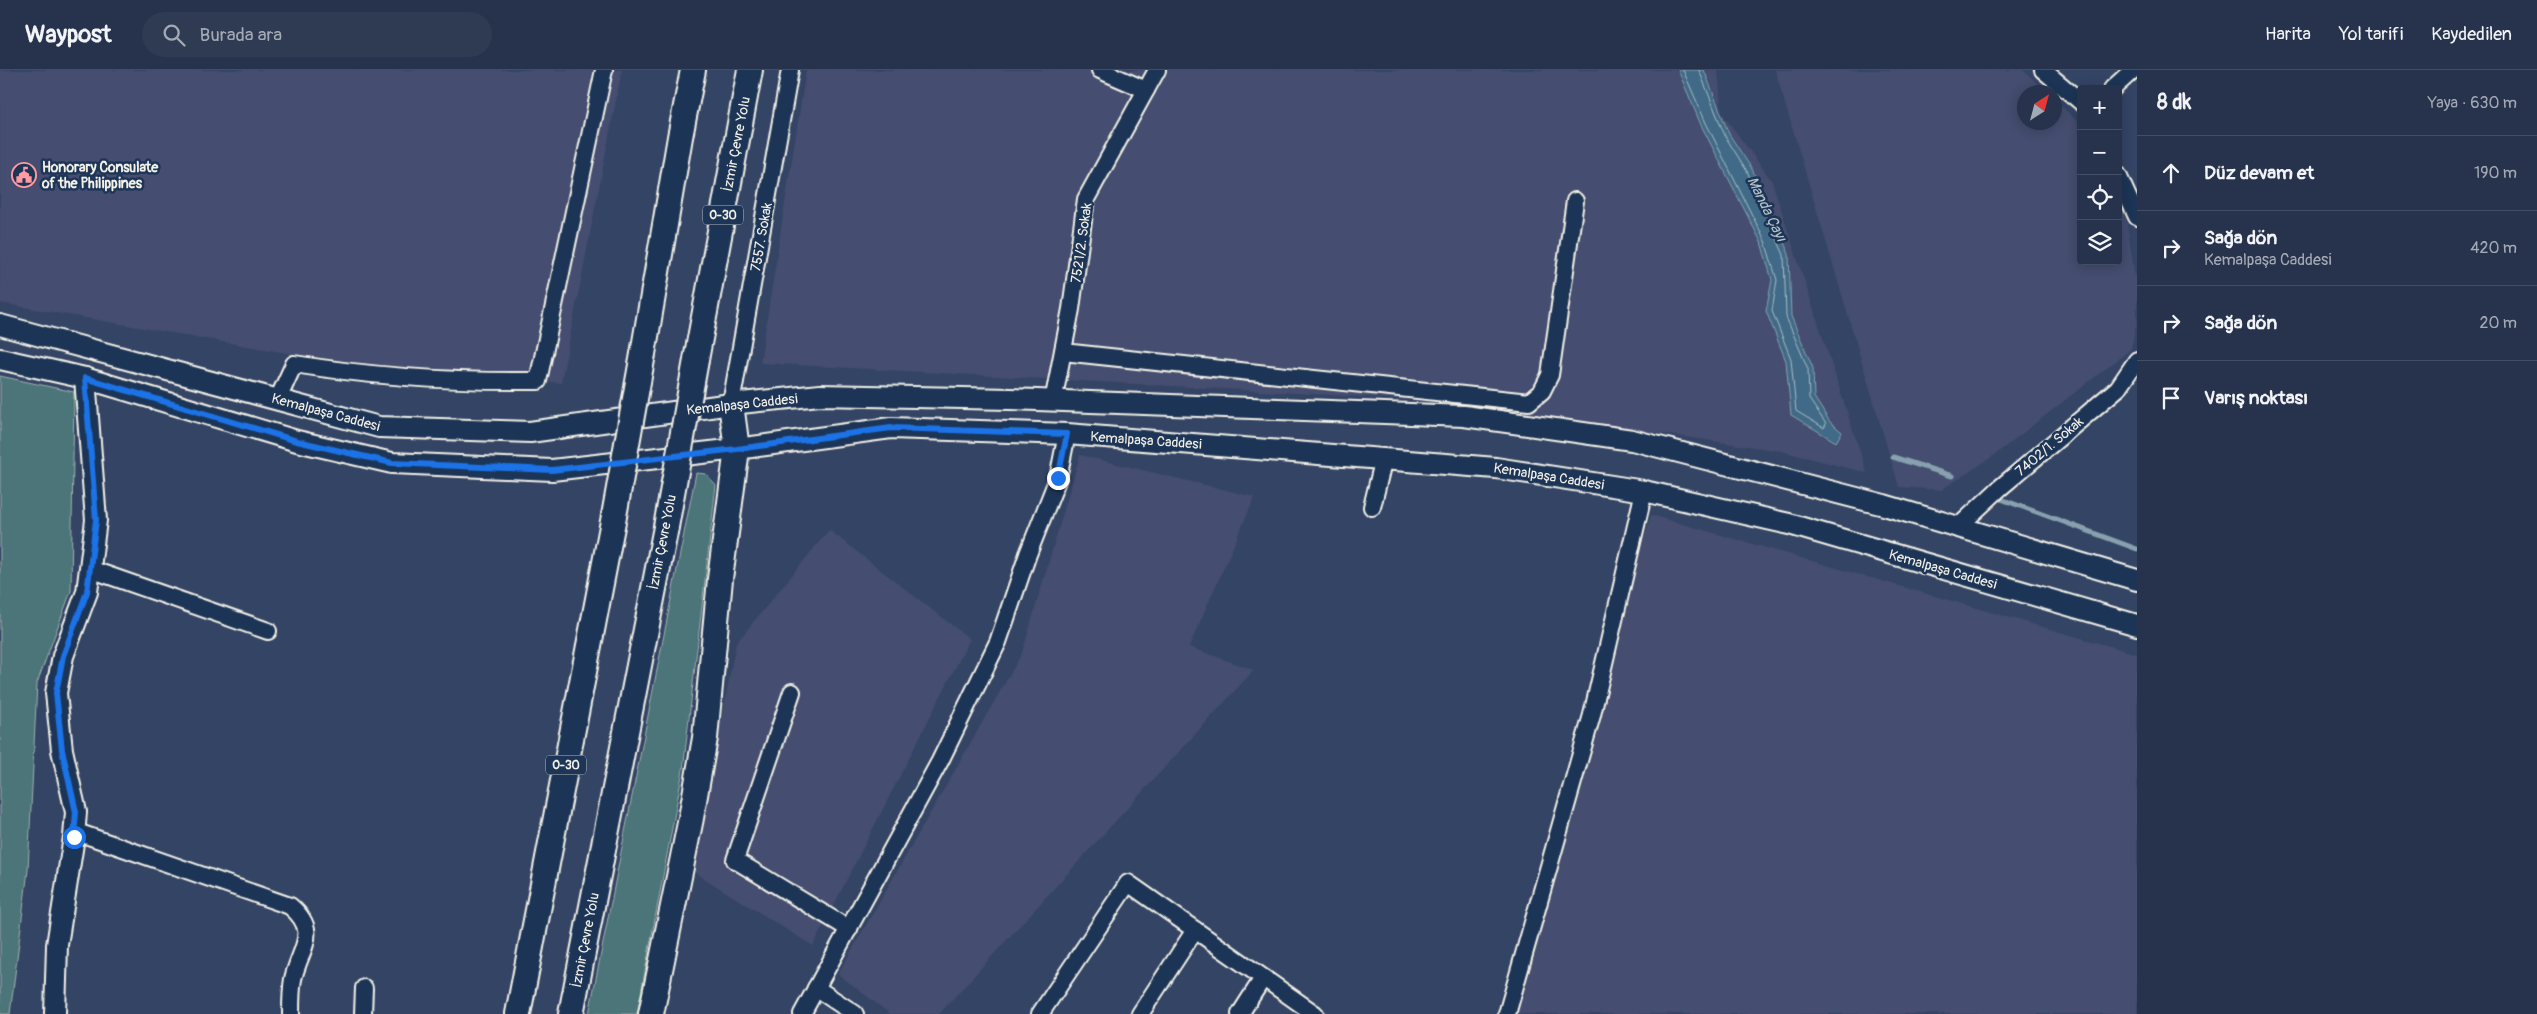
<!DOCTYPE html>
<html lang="tr">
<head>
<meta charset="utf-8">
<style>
	:root { --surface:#27334c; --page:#2f3b53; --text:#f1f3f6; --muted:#a4aab5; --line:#434e64 }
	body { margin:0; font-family:Pangolin,sans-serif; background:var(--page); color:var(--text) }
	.controls { position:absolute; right:15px; top:15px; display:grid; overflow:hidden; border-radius:5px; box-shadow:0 2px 12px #0003 }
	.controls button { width:45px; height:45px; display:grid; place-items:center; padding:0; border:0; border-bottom:1px solid var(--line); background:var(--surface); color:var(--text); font:25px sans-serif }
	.compass { position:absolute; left:2017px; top:15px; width:45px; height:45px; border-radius:50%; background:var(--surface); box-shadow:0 2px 12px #0003; rotate:36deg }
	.stop { position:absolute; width:15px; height:15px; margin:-11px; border:4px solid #1a73e8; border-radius:50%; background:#fff }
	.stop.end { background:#1a73e8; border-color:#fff; box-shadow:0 1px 5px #0008 }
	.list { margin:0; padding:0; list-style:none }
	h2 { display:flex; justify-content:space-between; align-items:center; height:65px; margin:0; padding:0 20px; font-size:21px }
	h2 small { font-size:16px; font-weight:400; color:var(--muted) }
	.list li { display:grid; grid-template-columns:32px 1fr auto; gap:15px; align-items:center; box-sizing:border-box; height:75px; padding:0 20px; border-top:1px solid var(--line) }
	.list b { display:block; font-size:19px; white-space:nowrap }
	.list p { margin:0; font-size:16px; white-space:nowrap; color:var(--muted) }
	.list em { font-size:16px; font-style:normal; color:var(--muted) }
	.icon { flex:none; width:28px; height:28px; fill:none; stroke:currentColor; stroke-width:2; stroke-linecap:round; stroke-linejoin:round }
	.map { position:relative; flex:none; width:2137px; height:944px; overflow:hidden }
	header { display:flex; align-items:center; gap:30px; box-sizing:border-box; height:70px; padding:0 25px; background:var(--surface); border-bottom:1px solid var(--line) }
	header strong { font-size:24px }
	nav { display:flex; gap:28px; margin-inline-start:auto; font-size:18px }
	.search { width:350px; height:45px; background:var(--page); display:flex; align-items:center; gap:12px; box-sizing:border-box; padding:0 18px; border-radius:28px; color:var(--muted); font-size:19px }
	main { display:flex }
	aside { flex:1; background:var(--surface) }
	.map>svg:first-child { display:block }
	.built { fill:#444e6f }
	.green { fill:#4b7479; stroke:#a0b2b0 }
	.water { fill:#406b87; stroke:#88a1ae }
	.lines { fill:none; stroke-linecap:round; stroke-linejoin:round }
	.shore { stroke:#acbbc1; stroke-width:1 }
	.stream { stroke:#88a1ae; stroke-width:5 }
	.minor-casing { stroke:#f4f1e8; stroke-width:20 }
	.major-casing { stroke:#f4f1e8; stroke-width:24 }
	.highway-casing { stroke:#f4f1e8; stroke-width:28 }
	.minor { stroke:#1d3557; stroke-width:16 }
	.major { stroke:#1d3557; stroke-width:20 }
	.highway { stroke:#1d3557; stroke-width:24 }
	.highway-bridge-casing { stroke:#f4f1e8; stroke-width:28; stroke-linecap:butt }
	.highway-bridge { stroke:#1d3557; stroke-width:24 }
	.route { stroke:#1a73e8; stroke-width:6 }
	.labels { text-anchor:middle; stroke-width:5; stroke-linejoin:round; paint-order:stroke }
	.shield { fill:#1d3557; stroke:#b4b9bc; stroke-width:1 }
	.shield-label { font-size:12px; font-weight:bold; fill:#f4f1e8 }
	.street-label { font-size:14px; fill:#f4f1e8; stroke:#1d3557 }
	.poi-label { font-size:14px; font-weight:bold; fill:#f4f1e8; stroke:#1d3557; text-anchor:start }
	.water-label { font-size:15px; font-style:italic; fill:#b5c2c6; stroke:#1d3557 }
</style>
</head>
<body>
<header>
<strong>Waypost</strong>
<div class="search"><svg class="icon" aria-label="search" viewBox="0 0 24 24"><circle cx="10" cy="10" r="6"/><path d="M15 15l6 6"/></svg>Burada ara</div>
<nav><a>Harita</a><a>Yol tarifi</a><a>Kaydedilen</a></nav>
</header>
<main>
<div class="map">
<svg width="2137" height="944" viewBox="0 0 2137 944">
	<rect width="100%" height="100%" fill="#344465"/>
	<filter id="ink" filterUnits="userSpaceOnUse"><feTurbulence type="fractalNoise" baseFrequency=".02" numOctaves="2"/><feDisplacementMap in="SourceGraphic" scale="10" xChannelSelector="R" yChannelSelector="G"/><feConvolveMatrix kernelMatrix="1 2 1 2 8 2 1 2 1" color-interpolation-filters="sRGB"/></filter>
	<g filter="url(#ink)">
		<g class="built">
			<path d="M 0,0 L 622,0 L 561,313 L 327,290 L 0,233 Z"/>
			<path d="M 806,0 L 1718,0 L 1722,43 L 1772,111 L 1867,403 L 1781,381 L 1436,331 L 760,293 Z"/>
			<path d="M 1775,0 L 2023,0 L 2047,22 L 2024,22 L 2024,52 L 2054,52 L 2055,30 L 2081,55 L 2081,191 L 2118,191 L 2118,129 L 2126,149 L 2137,218 L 2137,252 L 2131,279 L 1992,387 L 1941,420 L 1899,417 Z"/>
			<path d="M 1080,385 L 1255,427 L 1189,577 L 1254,600 L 939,944 L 890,944 L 838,904 L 1022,583 Z"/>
			<path d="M 1651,445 L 2137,584 L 2137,944 L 1501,944 Z"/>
			<path d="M 829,460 L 970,569 L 813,876 L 692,801 L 736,573 Z"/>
		</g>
		<g class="green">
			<path d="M 0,306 L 74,322 L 71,521 L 37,613 L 28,800 L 10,944 L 0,944 Z"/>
			<path d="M 696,403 L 706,404 L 716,415 L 683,700 L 637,944 L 589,944 Z"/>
		</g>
		<path class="water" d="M 1678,0 L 1704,0 L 1729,64 L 1752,99 L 1789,184 L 1791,246 L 1813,298 L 1814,327 L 1830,352 L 1842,362 L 1836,372 L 1791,345 L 1786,291 L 1766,241 L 1772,210 L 1761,172 L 1701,55 Z"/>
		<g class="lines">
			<path class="shore" d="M 1683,0 L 1706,53 L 1765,171 L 1777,210 L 1772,241 L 1791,289 L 1796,341 L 1824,358 L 1826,354 L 1809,329 L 1808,299 L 1786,247 L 1784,185 L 1747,101 L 1725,66 L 1699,0"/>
			<g class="stream">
				<path d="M 1893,387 L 1952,406"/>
				<path d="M 2001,429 L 2137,479"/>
			</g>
			<defs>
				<g id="minor">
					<path d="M 1100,0 L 1146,20"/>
					<path d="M 2043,0 L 2081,32"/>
					<path d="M 2112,19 L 2133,0"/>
					<path d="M 2118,105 L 2137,147"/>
					<path d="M 1063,282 L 1529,332 L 1542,321 L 1550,305 L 1575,131"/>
					<path d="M 278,329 L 294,294 C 375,307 456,312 538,311 L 604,0"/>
					<path d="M 1053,332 L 1071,239 L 1086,129 L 1157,0"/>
					<path d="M 731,334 L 790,0"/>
					<path d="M 1372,437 L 1384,388"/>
					<path d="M 1957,458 L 2001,417 L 2118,318 L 2137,290"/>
					<path d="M 90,499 L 268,561"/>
					<path d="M 792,622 L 735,790 L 849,859"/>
					<path d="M 74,761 L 290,836 C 321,862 300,878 293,909 C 291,920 291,933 291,944"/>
					<path d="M 816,918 L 855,944"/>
					<path d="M 363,944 L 364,918"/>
					<path d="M 802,944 L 940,691 L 998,572 L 1028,484 L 1058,408 L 1067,364"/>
					<path d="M 1040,944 L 1128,813 L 1315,944"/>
					<path d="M 1140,944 L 1195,860"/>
					<path d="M 1240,944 L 1263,908"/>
					<path d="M 1507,944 L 1592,645 L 1644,421"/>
				</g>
				<g id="major">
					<path d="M 0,255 L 379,357 L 530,362 L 731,334 L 820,325 L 1010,329 L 1464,346 L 1632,370 L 1884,435 L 2137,510"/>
					<path d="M 0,289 L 85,308 L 297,371 L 392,393 L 552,400 L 737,379 L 891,358 L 1067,364 L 1496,398 L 1644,421 L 1789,454 L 2137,555"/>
					<path d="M 55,944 L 57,875 L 74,767 L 76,742 L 62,680 L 56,623 L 63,586 L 87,522 L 96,450 L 85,308"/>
				</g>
				<g id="highway">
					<path d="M 643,284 L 680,67 L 693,0"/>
					<path d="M 696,290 L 750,0"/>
					<path d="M 518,944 L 614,446"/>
					<path d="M 571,944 L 666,457"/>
					<path d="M 651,944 L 691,748 L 705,668 L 720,509 L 737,379 L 731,334"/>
				</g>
			</defs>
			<use href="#minor" class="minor-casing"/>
			<use href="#major" class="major-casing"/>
			<use href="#highway" class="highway-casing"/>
			<use href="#minor" class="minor"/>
			<use href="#major" class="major"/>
			<use href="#highway" class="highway"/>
			<defs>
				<g id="highway-bridge">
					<path d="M 614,446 L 643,284"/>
					<path d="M 666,457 L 696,290"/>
				</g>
			</defs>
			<use href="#highway-bridge" class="highway-bridge-casing"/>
			<use href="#highway-bridge" class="highway-bridge"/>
		</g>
	</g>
	<g class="lines" filter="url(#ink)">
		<path class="route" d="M 74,767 L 76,742 L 62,680 L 56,623 L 63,586 L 87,522 L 96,450 L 85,308 L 297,371 L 392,393 L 552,400 L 737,379 L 891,358 L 1067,364 L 1058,408"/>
	</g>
	<defs>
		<symbol id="civic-ring" viewBox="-11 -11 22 22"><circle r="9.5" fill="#1d3557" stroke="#ff9aa2" stroke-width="1.5"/><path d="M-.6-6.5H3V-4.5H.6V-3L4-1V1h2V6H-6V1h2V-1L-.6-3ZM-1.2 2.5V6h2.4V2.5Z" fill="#ff9aa2"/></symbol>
	</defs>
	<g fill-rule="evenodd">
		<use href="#civic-ring" x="10" y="91" width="28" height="28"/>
	</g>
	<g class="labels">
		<g class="shield">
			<rect x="703" y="135.5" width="40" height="19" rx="4"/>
			<rect x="546" y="685.5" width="40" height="19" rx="4"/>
		</g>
		<g class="shield-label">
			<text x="723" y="149">O-30</text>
			<text x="566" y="699">O-30</text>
		</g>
		<g class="street-label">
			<text transform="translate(736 74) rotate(-79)" y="5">İzmir Çevre Yolu</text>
			<text transform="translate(761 167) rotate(-80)" y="5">7557. Sokak</text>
			<text transform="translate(1081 173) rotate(-82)" y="5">7521/2. Sokak</text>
			<text transform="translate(742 334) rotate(-6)" y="5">Kemalpaşa Caddesi</text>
			<text transform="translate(326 342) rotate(15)" y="5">Kemalpaşa Caddesi</text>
			<text transform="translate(1146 370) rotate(4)" y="5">Kemalpaşa Caddesi</text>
			<text transform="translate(2049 376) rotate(-40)" y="5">7402/1. Sokak</text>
			<text transform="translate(1549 406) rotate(9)" y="5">Kemalpaşa Caddesi</text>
			<text transform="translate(662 472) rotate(-79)" y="5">İzmir Çevre Yolu</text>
			<text transform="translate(1943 499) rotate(16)" y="5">Kemalpaşa Caddesi</text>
			<text transform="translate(585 870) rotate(-79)" y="5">İzmir Çevre Yolu</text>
		</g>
		<g class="poi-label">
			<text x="42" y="102">Honorary Consulate<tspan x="42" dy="16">of the Philippines</tspan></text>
		</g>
		<g class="water-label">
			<text transform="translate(1767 139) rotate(64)" y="5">Manda Çayı</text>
		</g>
	</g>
</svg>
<div class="controls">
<button>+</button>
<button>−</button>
<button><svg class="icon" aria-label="locate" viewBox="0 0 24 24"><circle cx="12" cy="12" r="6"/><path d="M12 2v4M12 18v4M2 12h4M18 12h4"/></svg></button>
<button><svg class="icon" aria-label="layers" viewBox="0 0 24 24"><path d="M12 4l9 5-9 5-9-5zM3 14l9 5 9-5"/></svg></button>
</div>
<svg class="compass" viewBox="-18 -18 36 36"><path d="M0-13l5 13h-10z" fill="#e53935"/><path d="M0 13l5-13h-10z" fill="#a4aab5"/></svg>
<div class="stop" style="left:74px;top:767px"></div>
<div class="stop end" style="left:1058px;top:408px"></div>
</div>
<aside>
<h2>8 dk<small>Yaya · 630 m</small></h2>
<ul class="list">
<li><svg class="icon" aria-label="ahead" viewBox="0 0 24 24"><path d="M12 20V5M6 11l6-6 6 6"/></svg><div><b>Düz devam et</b></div><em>190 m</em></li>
<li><svg class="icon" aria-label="right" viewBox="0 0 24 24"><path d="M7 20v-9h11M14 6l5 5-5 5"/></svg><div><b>Sağa dön</b><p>Kemalpaşa Caddesi</p></div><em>420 m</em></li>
<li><svg class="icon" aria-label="right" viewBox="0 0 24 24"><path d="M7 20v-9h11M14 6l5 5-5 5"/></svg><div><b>Sağa dön</b></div><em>20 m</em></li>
<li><svg class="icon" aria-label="arrive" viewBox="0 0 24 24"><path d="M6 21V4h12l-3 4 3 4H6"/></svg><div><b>Varış noktası</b></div></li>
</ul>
</aside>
</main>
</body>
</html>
